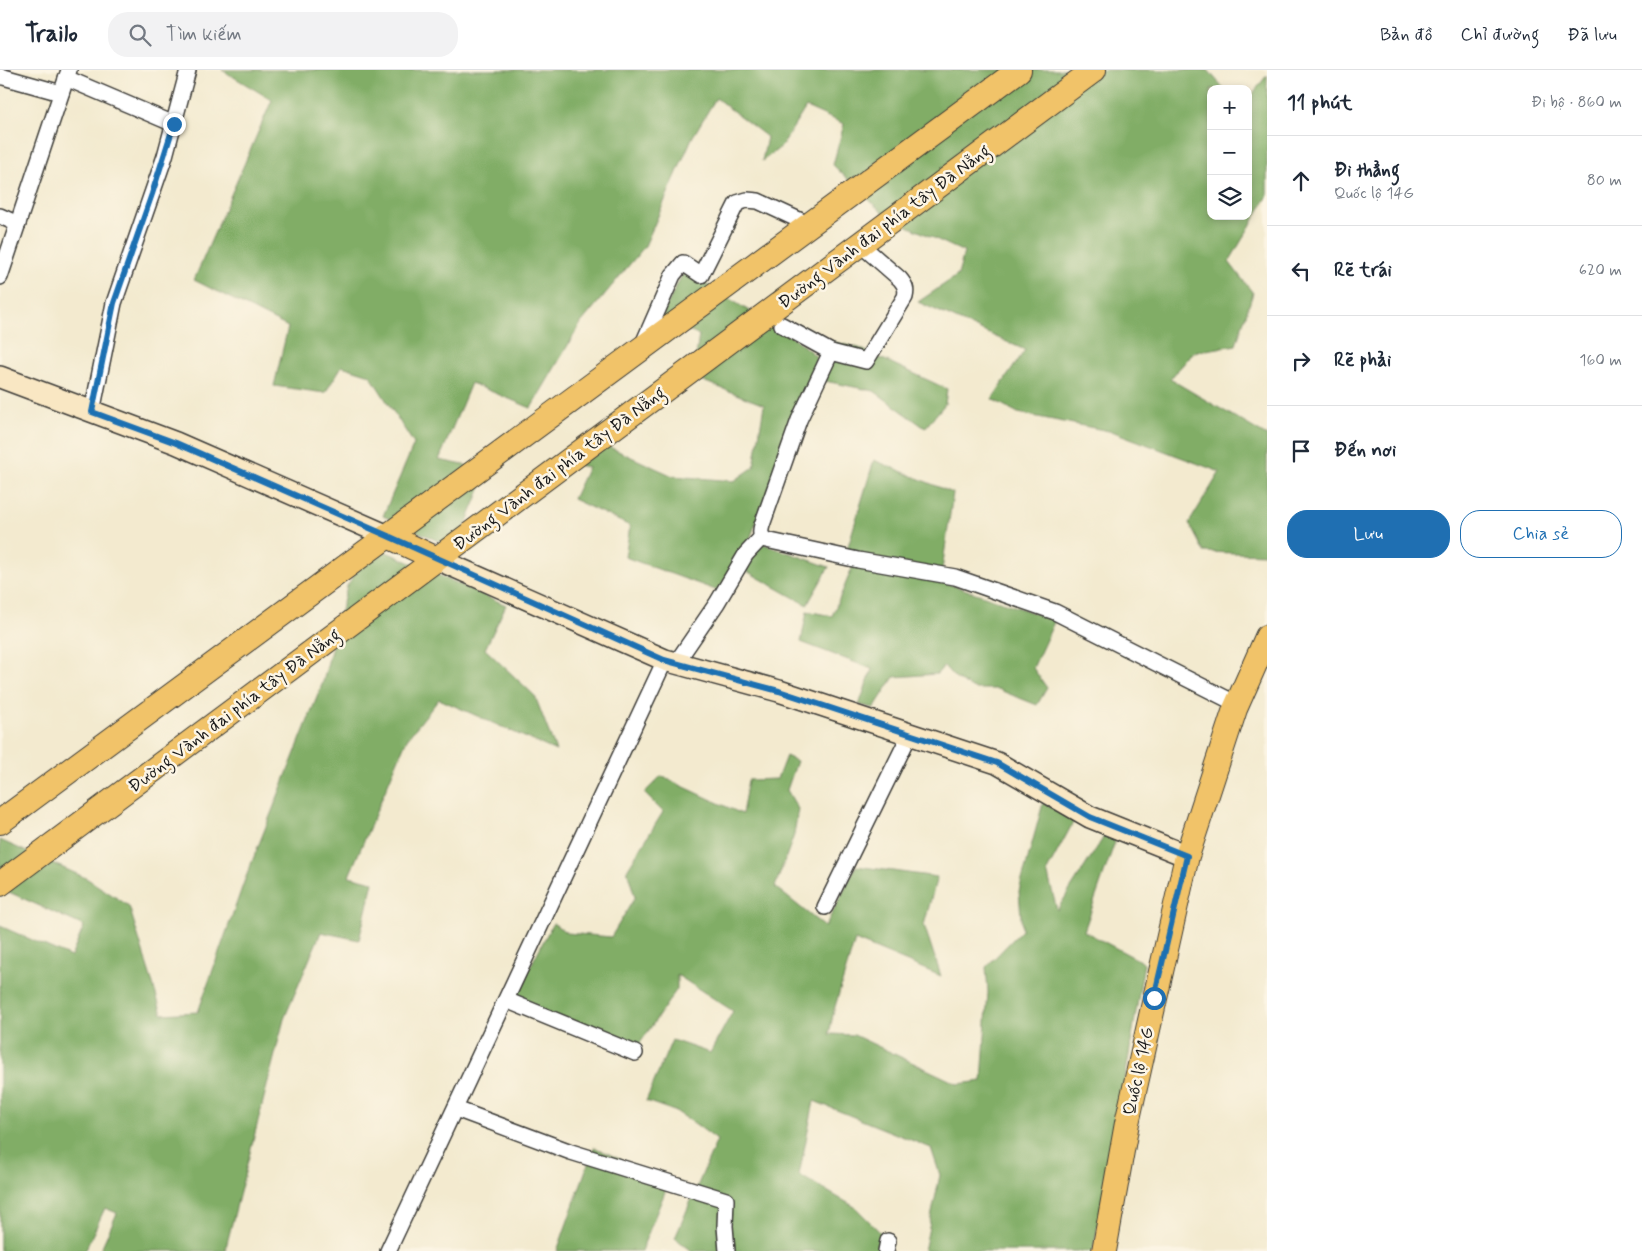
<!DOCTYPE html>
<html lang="vi">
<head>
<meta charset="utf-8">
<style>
	:root { --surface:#fff; --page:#f2f2f3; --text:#1f2937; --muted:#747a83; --line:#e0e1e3; --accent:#1f6fb2 }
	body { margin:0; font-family:Mynerve,sans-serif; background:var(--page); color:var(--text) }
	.controls { position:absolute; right:15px; top:15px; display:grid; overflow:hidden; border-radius:10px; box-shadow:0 2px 8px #0003 }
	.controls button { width:45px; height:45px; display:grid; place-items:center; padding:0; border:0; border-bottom:1px solid var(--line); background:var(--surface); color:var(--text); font:25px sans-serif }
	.stop { position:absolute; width:15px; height:15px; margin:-11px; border:4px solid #1f6fb2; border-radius:50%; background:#fff }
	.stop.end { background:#1f6fb2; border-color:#fff; box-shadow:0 1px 5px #0008 }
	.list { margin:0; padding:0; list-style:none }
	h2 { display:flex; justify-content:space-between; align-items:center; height:65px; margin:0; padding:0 20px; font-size:21px }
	h2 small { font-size:16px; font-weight:400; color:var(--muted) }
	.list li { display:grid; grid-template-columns:32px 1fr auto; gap:15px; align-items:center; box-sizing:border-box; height:90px; padding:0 20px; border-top:1px solid var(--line) }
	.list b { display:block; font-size:19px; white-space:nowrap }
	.list p { margin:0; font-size:16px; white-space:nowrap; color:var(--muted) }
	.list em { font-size:16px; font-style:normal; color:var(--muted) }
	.actions { display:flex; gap:10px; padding:15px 20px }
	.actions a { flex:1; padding:11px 0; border:1px solid var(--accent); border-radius:20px; text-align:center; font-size:18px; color:var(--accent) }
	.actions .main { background:var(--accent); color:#fff }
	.icon { flex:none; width:28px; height:28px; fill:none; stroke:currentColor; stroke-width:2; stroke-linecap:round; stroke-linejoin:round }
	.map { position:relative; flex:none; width:1267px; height:1181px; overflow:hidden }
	header { display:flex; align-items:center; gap:30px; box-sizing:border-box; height:70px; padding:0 25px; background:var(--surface); border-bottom:1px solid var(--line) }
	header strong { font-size:24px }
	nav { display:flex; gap:28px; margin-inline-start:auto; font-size:18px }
	.search { width:350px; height:45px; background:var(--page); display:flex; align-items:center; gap:12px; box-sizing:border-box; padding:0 18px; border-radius:20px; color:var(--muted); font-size:19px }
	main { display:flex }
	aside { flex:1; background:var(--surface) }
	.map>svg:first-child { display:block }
	.forest { fill:#81ad66; stroke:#4e6441 }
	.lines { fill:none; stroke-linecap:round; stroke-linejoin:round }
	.street-casing { stroke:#3c3b37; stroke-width:18 }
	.secondary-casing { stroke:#3c3b37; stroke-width:24 }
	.primary-casing { stroke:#3c3b37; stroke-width:26 }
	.street { stroke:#fff; stroke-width:15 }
	.secondary { stroke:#f9e7c3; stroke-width:21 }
	.primary { stroke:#f1c369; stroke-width:24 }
	.route { stroke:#1f6fb2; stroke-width:6 }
	.labels { text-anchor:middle; stroke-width:5; stroke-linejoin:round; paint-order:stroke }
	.street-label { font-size:18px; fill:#1c1c1c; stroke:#fcf5e5 }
</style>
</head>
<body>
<header>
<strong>Trailo</strong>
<div class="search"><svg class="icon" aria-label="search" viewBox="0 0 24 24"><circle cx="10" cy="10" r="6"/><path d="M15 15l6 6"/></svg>Tìm kiếm</div>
<nav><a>Bản đồ</a><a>Chỉ đường</a><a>Đã lưu</a></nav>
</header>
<main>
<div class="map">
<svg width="1267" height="1181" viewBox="0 0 1267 1181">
	<rect width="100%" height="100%" fill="#fcf5e5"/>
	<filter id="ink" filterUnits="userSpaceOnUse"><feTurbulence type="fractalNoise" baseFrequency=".02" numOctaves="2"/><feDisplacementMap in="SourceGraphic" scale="10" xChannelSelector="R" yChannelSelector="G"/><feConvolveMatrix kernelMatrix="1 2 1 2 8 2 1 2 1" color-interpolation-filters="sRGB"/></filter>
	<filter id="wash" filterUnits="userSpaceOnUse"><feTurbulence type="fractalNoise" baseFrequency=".0096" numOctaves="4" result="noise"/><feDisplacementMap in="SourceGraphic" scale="20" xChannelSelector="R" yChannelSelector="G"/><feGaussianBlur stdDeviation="1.12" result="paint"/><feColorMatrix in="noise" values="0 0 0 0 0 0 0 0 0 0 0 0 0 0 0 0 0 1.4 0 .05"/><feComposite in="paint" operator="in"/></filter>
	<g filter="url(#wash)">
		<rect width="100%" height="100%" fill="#f3eacf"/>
		<g class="forest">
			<path d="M 222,0 L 1208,0 L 1224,19 L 1211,19 L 1211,146 L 1248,146 L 1248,30 L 1267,5 L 1267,127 L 1229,192 L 1253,223 L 1236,275 L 1194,282 L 1170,309 L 1267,366 L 1267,484 L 1204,482 L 1189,453 L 1220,402 L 1114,362 L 1018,343 L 992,329 L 1025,280 L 918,232 L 958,205 L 964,182 L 886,146 L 833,95 L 844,54 L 806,37 L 781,77 L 762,91 L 767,67 L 716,28 L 692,68 L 645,176 L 581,253 L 531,338 L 471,313 L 439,390 L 488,400 L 456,479 L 383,446 L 414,374 L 370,305 L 342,296 L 325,323 L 274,316 L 288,257 L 194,210 L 272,30 Z"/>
			<path d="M 684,201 L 795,269 L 817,287 L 750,469 L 829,497 L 807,535 L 743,499 L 721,522 L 625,487 L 630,456 L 573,429 L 588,397 L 577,395 L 607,376 L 673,406 L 734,411 L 754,397 L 764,335 L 693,307 L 699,265 L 659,251 Z"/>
			<path d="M 834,272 L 859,278 L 947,319 L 945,334 L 925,358 L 874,321 L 825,311 Z"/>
			<path d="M 874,390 L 953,423 L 942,500 L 846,483 Z"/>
			<path d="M 373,476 L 506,535 L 485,579 L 535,626 L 556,681 L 439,629 L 407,669 L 349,806 L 373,812 L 359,870 L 321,862 L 284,949 L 225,1181 L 100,1181 L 117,1143 L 105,1138 L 85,1181 L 0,1181 L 0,856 L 71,887 L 84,856 L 0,818 L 0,770 L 86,808 L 129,836 L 162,944 L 198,942 L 244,812 L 323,612 L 347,516 Z"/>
			<path d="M 853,496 L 946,513 L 1055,550 L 1033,598 L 1047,618 L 1037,635 L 997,619 L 974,619 L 956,609 L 944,596 L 937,604 L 894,607 L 874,638 L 859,635 L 872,599 L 801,572 L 807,541 L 832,546 Z"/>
			<path d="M 786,686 L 797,691 L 787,720 L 798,739 L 794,765 L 775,817 L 825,857 L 856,796 L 937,807 L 924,855 L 941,906 L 855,870 L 834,940 L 829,964 L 854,965 L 958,1014 L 982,1011 L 988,922 L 986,897 L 1022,860 L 1019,821 L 1043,733 L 1075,749 L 1047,801 L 1057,840 L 1105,765 L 1117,766 L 1084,861 L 1144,893 L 1120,1040 L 1093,1181 L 924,1181 L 940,1105 L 931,1078 L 814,1031 L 799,1105 L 855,1137 L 883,1165 L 881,1181 L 692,1181 L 675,1168 L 717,1070 L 697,1055 L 677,1042 L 646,1031 L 672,970 L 710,983 L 733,941 L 677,905 L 677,919 L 636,979 L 509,937 L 553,853 L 567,863 L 611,867 L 635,827 L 627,800 L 663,742 L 644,723 L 661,706 L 742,744 L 748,710 L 777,709 Z"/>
			<path d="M 594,1077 L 669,1112 L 641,1181 L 557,1181 Z"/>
		</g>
	</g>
	<g filter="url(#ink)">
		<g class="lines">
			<defs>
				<g id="street">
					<path d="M 0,6 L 61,23"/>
					<path d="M 66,8 L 174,54"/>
					<path d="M 0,146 L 18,154"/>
					<path d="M 0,207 L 69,0"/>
					<path d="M 782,255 L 831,282 L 866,291 L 905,227 C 907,219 905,215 900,209 L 860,174"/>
					<path d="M 642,276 L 673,205 L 683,193 L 701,205 L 737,133 L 747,130 L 758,131 L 810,155"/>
					<path d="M 831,282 L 799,350 L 762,455 C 760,462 760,466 766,470 L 858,490 L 955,507 L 1055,542 L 1237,634"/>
					<path d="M 92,342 L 114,233 L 165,86 L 188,0"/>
					<path d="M 676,593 L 717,533 L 746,484 L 762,467"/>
					<path d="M 825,837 L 910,664"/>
					<path d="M 506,930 L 635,983"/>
					<path d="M 456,1039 L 571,1082 L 726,1130 L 725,1156 L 727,1181"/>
					<path d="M 388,1181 L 665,590"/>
					<path d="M 886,1181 L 888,1171"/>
				</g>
				<g id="secondary">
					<path d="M 0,307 L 176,373 L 388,466"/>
					<path d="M 437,489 L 665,590 L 779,621 L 997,693 L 1090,747 L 1187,786"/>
				</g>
				<g id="primary">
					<path d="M 388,466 L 437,489"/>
					<path d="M 0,752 L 1019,0"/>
					<path d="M 0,814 L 1094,0"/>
					<path d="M 1104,1181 L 1127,1053 L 1187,786 L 1235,639 L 1267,567"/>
				</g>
			</defs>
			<use href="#street" class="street-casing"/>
			<use href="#secondary" class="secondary-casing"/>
			<use href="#primary" class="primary-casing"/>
			<use href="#street" class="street"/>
			<use href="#secondary" class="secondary"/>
			<use href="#primary" class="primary"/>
		</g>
	</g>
	<g class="lines" filter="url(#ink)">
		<path class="route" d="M 174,54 L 152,124 L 114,233 L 92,342 L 176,373 L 388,466 L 664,590 L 779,621 L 997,693 L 1090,747 L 1187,786 L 1154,928"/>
	</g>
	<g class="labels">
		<g class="street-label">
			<text transform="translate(884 156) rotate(-37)" y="6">Đường Vành đai phía tây Đà Nẵng</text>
			<text transform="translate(559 398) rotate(-37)" y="6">Đường Vành đai phía tây Đà Nẵng</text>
			<text transform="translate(234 640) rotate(-37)" y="6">Đường Vành đai phía tây Đà Nẵng</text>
			<text transform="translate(1138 1001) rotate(-78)" y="6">Quốc lộ 14G</text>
		</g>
	</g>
</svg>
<div class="controls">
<button>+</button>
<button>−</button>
<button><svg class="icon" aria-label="layers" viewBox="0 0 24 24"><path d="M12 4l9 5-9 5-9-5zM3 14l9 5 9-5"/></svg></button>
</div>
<div class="stop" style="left:1154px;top:928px"></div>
<div class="stop end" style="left:174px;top:54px"></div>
</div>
<aside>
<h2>11 phút<small>Đi bộ · 860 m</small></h2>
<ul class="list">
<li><svg class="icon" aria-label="ahead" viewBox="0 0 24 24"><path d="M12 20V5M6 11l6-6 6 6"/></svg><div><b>Đi thẳng</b><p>Quốc lộ 14G</p></div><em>80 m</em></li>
<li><svg class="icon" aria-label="left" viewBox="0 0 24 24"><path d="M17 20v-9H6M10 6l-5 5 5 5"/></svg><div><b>Rẽ trái</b></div><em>620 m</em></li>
<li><svg class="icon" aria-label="right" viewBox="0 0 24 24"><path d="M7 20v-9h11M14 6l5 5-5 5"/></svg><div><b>Rẽ phải</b></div><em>160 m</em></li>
<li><svg class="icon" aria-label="arrive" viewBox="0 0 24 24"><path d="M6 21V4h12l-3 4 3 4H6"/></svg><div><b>Đến nơi</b></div></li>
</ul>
<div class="actions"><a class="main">Lưu</a><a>Chia sẻ</a></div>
</aside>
</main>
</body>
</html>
